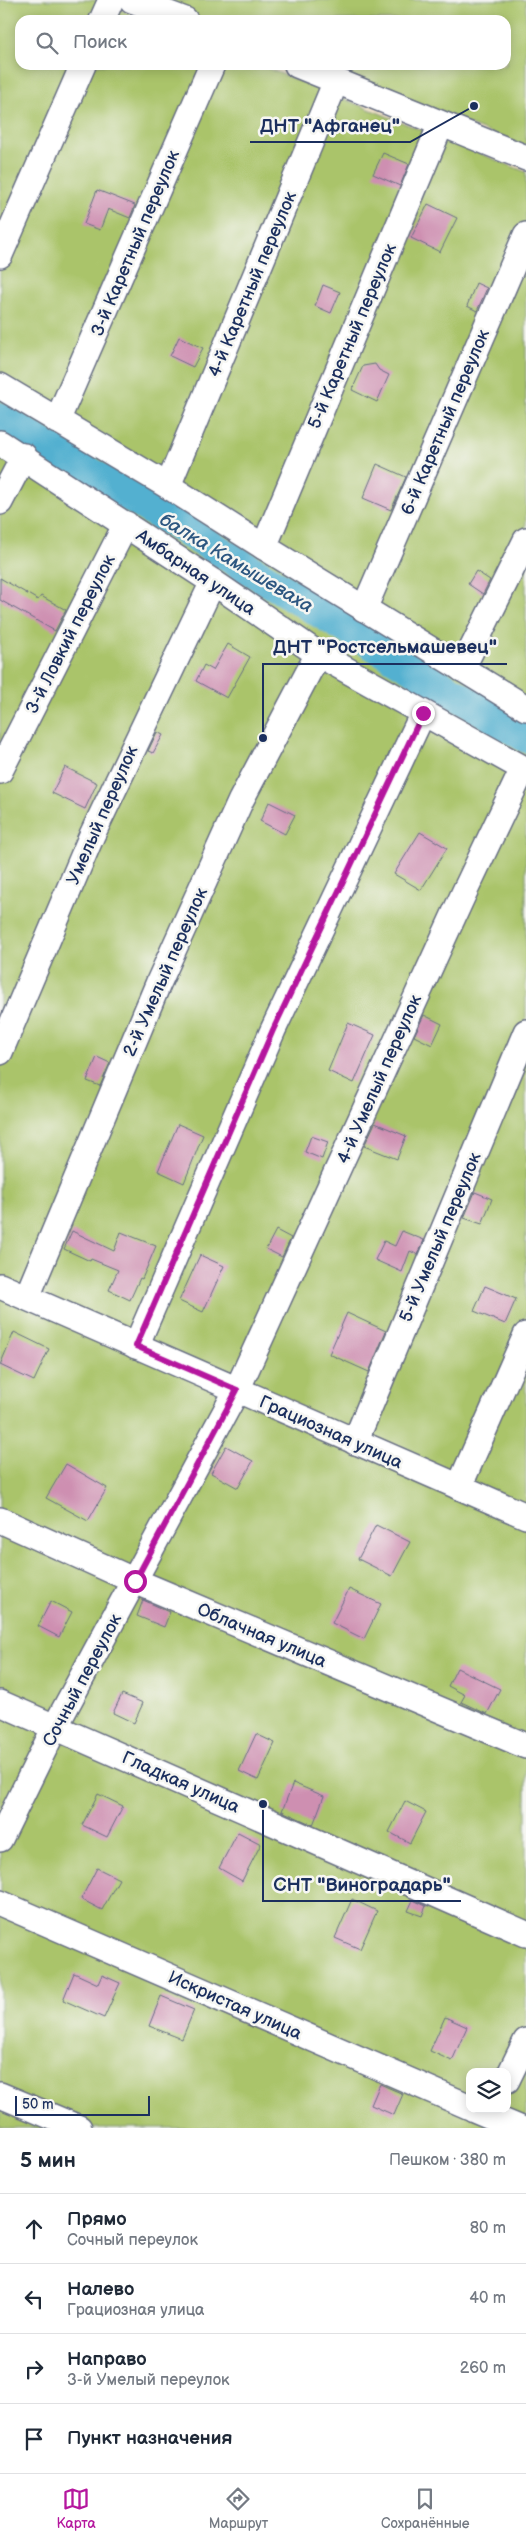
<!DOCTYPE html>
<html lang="ru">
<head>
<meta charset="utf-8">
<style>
	:root { --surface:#fff; --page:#f6f6f7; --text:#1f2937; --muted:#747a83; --line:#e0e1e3; --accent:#b5179e }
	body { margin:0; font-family:"Balsamiq Sans",sans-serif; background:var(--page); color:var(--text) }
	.controls { position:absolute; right:15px; bottom:15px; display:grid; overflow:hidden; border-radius:10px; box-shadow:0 2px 12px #0003 }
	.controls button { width:45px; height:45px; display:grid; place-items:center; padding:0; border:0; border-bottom:1px solid var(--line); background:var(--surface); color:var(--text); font:25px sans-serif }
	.scale { position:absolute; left:15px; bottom:12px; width:135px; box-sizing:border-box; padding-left:5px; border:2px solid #1b2f5e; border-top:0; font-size:14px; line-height:18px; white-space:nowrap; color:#1b2f5e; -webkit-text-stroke:4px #f6f6f2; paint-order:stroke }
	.stop { position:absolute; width:15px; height:15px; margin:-11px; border:4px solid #b5179e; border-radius:50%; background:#fff }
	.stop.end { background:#b5179e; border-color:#fff; box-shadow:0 1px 5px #0008 }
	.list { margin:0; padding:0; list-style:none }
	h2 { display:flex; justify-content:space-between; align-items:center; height:65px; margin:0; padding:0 20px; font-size:21px }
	h2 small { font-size:16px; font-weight:400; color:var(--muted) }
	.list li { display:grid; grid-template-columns:32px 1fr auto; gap:15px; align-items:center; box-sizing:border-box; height:70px; padding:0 20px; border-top:1px solid var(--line) }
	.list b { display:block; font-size:19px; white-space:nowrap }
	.list p { margin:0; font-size:16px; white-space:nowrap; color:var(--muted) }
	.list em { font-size:16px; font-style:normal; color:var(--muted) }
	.icon { flex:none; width:28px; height:28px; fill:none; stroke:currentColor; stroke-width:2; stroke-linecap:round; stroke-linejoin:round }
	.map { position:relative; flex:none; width:526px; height:2128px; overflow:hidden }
	.search { position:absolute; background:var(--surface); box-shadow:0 2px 12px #0003; left:15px; right:15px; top:15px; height:55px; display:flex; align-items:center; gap:12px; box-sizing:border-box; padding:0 18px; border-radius:15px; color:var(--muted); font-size:19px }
	.sheet { height:345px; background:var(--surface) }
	nav { display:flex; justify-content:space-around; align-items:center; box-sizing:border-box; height:70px; border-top:1px solid var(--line); background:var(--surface); font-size:14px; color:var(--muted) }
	nav a { display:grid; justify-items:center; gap:2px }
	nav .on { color:var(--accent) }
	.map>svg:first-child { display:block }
	.green { fill:#aac46a; stroke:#627a64; fill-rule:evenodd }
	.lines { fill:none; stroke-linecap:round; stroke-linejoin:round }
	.river { stroke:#52b0d0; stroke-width:32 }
	.building { fill:#ce8fb1 }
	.minor-casing { stroke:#666d82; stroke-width:28 }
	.minor { stroke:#fff; stroke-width:25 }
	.route { stroke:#b5179e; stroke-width:6 }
	.labels { text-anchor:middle; stroke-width:5; stroke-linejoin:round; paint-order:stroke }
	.street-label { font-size:18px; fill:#1b2f5e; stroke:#f6f6f2 }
	.water-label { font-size:19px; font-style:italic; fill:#2c5680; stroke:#f6f6f2 }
	.leader { fill:none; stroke:#1b2f5e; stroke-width:2 }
	.callout-dot { fill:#1b2f5e; stroke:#f6f6f2; stroke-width:2 }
	.callout-label { font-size:19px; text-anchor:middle; font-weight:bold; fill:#1b2f5e; stroke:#f6f6f2; stroke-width:5; stroke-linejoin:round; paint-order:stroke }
</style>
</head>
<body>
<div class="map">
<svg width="526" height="2128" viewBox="0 0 526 2128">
	<rect width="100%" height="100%" fill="#f6f6f2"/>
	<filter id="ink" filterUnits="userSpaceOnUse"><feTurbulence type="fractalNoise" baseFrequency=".02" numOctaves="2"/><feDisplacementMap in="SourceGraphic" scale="10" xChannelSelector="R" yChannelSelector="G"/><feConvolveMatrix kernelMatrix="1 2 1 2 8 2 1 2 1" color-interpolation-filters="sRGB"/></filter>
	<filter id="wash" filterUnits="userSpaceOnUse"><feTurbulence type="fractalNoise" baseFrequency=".0096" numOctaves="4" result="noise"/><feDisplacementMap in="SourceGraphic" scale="20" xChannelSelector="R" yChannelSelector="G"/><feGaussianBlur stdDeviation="1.12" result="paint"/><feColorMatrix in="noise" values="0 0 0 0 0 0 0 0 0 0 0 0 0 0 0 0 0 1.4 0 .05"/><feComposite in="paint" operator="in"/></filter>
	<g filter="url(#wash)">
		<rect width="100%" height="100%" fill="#f0e1c5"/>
		<g class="green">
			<path d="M 0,0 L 97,0 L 147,20 L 20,20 L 20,65 L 259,65 L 526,172 L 526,2128 L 0,2128 ZM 470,2072 L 507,2072 L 507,2109 L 470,2109 Z"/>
			<path d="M 154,0 L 526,0 L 526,147 L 317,65 L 506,65 L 506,20 L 203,20 Z"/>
		</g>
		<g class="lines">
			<path class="river" d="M 0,418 L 526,737"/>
		</g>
		<g id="blocks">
			<g class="building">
				<path d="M 383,153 L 409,164 L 400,186 L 373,174 Z"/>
				<path d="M 97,190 L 135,205 L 130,218 L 108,209 L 100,230 L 84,224 Z"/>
				<path d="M 428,204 L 457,218 L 440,252 L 411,238 Z"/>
				<path d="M 476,283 L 487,288 L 477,311 L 467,306 Z"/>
				<path d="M 323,285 L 340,292 L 331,313 L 315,306 Z"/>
				<path d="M 179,337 L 203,348 L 193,367 L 170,356 Z"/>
				<path d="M 375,364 L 379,370 L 389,375 L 377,402 L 352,390 L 363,366 Z"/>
				<path d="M 377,464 L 406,477 L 391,510 L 363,498 Z"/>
				<path d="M 476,571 L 490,580 L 483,594 L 468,584 Z"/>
				<path d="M 0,578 L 38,600 L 41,596 L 66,610 L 55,631 L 0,600 Z"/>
				<path d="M 228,644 L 250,657 L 227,698 L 196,681 L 204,665 L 213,670 Z"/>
				<path d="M 157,732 L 163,735 L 153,753 L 148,751 Z"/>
				<path d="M 65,767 L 97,783 L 85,809 L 52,793 Z"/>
				<path d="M 269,802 L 295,815 L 285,834 L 260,821 Z"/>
				<path d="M 420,832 L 447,848 L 421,890 L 394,874 Z"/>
				<path d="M 424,1015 L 442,1024 L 432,1045 L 414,1036 Z"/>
				<path d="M 348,1023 L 375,1035 L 354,1083 L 328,1071 Z"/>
				<path d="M 97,1057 L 110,1063 L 100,1086 L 87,1081 Z"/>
				<path d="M 375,1123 L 406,1136 L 397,1159 L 364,1146 Z"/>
				<path d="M 178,1124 L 203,1135 L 184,1183 L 158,1171 Z"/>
				<path d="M 311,1136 L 328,1142 L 322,1159 L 305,1152 Z"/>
				<path d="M 475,1192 L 492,1199 L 482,1224 L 464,1218 Z"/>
				<path d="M 276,1230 L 291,1238 L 282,1257 L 266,1249 Z"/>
				<path d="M 72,1231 L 114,1251 L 121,1232 L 156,1246 L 142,1279 L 140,1278 L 130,1300 L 109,1290 L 118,1270 L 91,1259 L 90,1261 L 64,1249 Z"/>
				<path d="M 402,1231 L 424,1240 L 418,1255 L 410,1251 L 402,1272 L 375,1260 L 384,1241 L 395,1246 Z"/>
				<path d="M 200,1255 L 224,1266 L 203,1312 L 179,1301 Z"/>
				<path d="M 485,1286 L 516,1299 L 505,1324 L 474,1311 Z"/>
				<path d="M 347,1313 L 386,1331 L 369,1372 L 329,1354 Z"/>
				<path d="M 14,1332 L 49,1349 L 34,1381 L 0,1365 Z"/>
				<path d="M 226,1446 L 253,1461 L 238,1488 L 211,1473 Z"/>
				<path d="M 66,1464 L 107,1488 L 88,1521 L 46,1498 Z"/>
				<path d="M 376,1525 L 410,1542 L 392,1576 L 358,1559 Z"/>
				<path d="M 349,1589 L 381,1604 L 364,1639 L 332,1623 Z"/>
				<path d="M 143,1600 L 170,1612 L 164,1627 L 137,1616 Z"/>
				<path d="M 51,1601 L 72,1612 L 59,1637 L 38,1626 Z"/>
				<path d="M 457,1668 L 500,1689 L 487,1714 L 461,1702 L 465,1695 L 448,1686 Z"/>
				<path d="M 122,1694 L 143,1703 L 134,1723 L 113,1713 Z"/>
				<path d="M 256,1734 L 275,1743 L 258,1780 L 239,1771 Z"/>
				<path d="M 293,1783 L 324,1796 L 313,1825 L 282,1811 Z"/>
				<path d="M 98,1794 L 123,1806 L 107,1837 L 82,1825 Z"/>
				<path d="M 405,1801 L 426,1812 L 410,1843 L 389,1832 Z"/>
				<path d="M 238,1832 L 261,1844 L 242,1881 L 219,1868 Z"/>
				<path d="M 97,1868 L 119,1879 L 102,1910 L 81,1899 Z"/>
				<path d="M 352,1899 L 377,1911 L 360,1949 L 335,1938 Z"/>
				<path d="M 413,1900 L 426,1906 L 422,1916 L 408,1911 Z"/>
				<path d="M 74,1973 L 98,1984 L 102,1975 L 120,1983 L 104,2018 L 63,2000 Z"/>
				<path d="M 161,1996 L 194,2010 L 182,2039 L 149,2026 Z"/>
				<path d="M 445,2017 L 467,2027 L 452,2061 L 430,2051 Z"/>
				<path d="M 380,2084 L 403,2094 L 394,2115 L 371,2105 Z"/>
			</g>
		</g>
	</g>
	<g filter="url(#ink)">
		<use href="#blocks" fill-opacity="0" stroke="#666d82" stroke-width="1"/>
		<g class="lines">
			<defs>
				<g id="minor">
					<path d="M 132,0 L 185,20"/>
					<path d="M 102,20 L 111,0"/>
					<path d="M 297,65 L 526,158"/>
					<path d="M 0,255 L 83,65"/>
					<path d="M 0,386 L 168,486 L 264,547 L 526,708"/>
					<path d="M 57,421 L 212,65"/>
					<path d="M 0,443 L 213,582 L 318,654 L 526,770"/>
					<path d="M 168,486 L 336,81"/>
					<path d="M 0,502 L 24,456"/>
					<path d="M 264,547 L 441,124"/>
					<path d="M 364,609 L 526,235"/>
					<path d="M 462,669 L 526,540"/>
					<path d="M 0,771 L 126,524"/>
					<path d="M 0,1052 L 92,835 L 213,582"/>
					<path d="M 0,1286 L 526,1516"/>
					<path d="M 27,1297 L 158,984 L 241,800 L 318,654"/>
					<path d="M 136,1346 L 273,1030 L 423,713"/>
					<path d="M 355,1442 L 526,1032"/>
					<path d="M 459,1487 L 526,1335"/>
					<path d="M 0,1520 L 135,1581 L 526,1746"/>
					<path d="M 0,1703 L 526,1934"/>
					<path d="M 0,1839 L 55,1727 L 237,1390 L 464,893 L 523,769"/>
					<path d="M 0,1903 L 470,2107"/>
					<path d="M 507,2080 L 526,2041"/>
					<path d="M 0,2095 L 79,2128"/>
					<path d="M 474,2109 L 519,2128"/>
				</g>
			</defs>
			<use href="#minor" class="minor-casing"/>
			<use href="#minor" class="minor"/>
		</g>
	</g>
	<g class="lines" filter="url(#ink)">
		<path class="route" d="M 135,1581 L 237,1390 L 136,1346 L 273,1030 L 423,713"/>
	</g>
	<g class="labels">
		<g class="street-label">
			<text transform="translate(135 243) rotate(-67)" y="6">3-й Каретный переулок</text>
			<text transform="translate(252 284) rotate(-67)" y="6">4-й Каретный переулок</text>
			<text transform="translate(352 336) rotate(-67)" y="6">5-й Каретный переулок</text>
			<text transform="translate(445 422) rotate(-67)" y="6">6-й Каретный переулок</text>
			<text transform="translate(196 572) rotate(34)" y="6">Амбарная улица</text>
			<text transform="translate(70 634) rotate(-63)" y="6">3-й Ловкий переулок</text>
			<text transform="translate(102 815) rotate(-66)" y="6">Умелый переулок</text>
			<text transform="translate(165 972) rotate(-66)" y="6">2-й Умелый переулок</text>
			<text transform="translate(379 1079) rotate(-66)" y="6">4-й Умелый переулок</text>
			<text transform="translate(440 1237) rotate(-67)" y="6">5-й Умелый переулок</text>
			<text transform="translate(331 1432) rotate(24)" y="6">Грациозная улица</text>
			<text transform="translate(262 1635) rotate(23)" y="6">Облачная улица</text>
			<text transform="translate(82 1680) rotate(-62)" y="6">Сочный переулок</text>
			<text transform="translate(181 1782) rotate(24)" y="6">Гладкая улица</text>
			<text transform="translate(235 2005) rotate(24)" y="6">Искристая улица</text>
		</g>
		<g class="water-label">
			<text transform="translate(237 562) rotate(31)" y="7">балка Камышеваха</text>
		</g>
	</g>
	<path class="leader" d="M474 106L410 142H250M263 738L263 664H507M263 1804L263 1901H461"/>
	<g class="callout-dot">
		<circle cx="474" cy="106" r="5"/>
		<circle cx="263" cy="738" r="5"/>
		<circle cx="263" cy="1804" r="5"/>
	</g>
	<g class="callout-label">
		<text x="330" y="132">ДНТ "Афганец"</text>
		<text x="385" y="653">ДНТ "Ростсельмашевец"</text>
		<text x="362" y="1891">СНТ "Виноградарь"</text>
	</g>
</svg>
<div class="controls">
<button><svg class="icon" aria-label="layers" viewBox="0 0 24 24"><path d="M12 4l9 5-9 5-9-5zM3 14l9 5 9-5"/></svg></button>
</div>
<div class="scale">50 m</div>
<div class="stop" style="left:135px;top:1581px"></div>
<div class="stop end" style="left:423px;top:713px"></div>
<div class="search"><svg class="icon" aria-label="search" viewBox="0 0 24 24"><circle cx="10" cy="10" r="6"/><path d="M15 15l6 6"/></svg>Поиск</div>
</div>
<section class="sheet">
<h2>5 мин<small>Пешком · 380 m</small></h2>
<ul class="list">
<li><svg class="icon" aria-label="ahead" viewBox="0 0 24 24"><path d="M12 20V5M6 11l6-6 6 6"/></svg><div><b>Прямо</b><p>Сочный переулок</p></div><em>80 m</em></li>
<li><svg class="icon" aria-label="left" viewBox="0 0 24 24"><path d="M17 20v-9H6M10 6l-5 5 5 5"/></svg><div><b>Налево</b><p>Грациозная улица</p></div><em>40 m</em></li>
<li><svg class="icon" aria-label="right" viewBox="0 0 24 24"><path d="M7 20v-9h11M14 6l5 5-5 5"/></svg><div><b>Направо</b><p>3-й Умелый переулок</p></div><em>260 m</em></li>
<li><svg class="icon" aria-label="arrive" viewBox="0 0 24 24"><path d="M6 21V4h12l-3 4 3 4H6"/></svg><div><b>Пункт назначения</b></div></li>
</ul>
</section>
<nav>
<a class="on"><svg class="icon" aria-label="map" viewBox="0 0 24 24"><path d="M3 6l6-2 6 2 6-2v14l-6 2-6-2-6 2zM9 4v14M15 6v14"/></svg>Карта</a>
<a><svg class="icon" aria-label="directions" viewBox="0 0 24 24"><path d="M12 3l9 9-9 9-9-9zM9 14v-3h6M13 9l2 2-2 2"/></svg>Маршрут</a>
<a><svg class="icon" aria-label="saved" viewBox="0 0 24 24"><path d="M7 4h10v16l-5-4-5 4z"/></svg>Сохранённые</a>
</nav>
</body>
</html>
